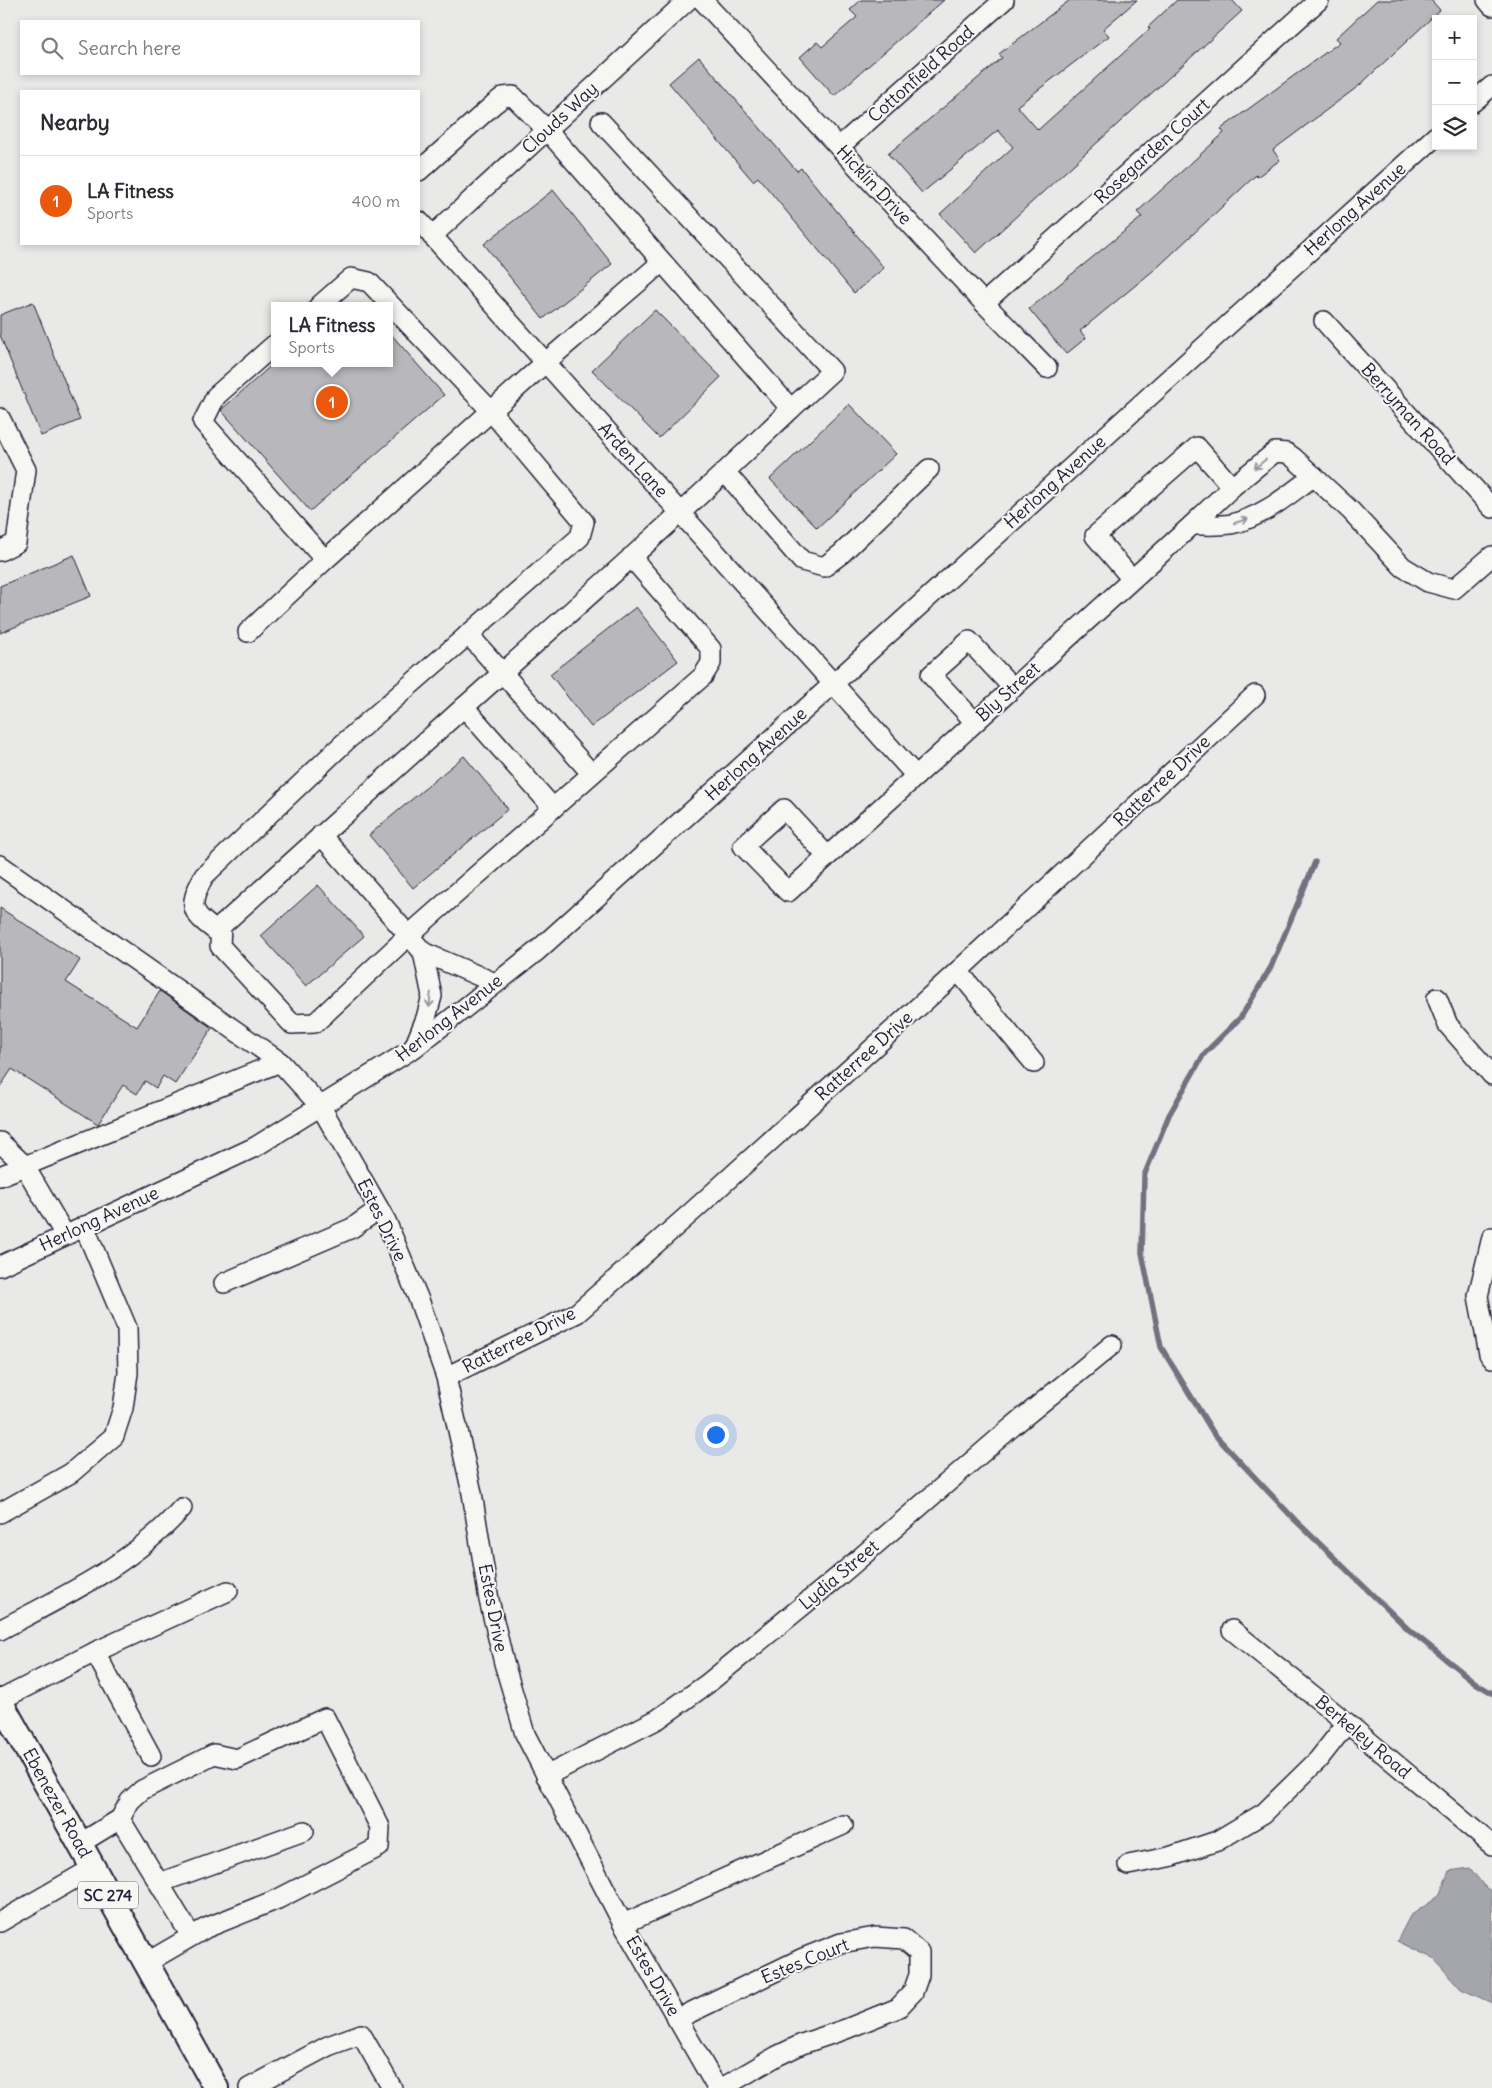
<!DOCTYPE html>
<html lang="en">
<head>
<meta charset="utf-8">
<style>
	:root { --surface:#fff; --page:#f7f7f7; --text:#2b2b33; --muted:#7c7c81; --line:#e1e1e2; --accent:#ea580c }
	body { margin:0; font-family:Delius,sans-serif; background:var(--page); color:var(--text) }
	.controls { position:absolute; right:15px; top:15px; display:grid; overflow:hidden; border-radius:0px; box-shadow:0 2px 8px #0003 }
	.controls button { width:45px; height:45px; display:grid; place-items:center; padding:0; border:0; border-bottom:1px solid var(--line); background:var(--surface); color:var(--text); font:25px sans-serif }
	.you { position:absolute; left:715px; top:1434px; width:18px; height:18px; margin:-12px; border:4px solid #fff; border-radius:50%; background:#1a73e8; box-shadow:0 0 0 8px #1a73e833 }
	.badge { display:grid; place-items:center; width:32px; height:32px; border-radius:50%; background:var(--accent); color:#fff; font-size:16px; font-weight:700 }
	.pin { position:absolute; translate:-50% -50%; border:2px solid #fff; box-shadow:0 1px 5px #0006 }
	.popup { position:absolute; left:271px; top:302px; width:122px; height:65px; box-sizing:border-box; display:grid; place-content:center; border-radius:0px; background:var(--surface); filter:drop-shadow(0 1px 4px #0005); font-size:16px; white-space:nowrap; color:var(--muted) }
	.popup b { font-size:19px; color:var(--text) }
	.popup::after { content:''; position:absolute; left:50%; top:100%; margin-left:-10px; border:10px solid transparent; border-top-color:var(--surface) }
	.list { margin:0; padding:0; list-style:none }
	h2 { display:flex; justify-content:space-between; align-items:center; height:65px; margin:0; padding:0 20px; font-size:21px }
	h2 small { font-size:16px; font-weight:400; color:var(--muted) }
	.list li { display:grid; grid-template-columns:32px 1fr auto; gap:15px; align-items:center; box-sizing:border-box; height:90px; padding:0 20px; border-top:1px solid var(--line) }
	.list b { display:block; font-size:19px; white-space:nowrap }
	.list p { margin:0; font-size:16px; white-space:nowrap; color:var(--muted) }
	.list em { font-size:16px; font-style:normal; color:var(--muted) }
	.icon { flex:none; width:28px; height:28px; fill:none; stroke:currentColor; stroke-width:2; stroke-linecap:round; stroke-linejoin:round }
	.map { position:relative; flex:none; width:1492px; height:2088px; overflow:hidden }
	.search { position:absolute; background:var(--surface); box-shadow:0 2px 8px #0003; left:20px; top:20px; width:400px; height:55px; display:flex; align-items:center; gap:12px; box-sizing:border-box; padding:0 18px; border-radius:0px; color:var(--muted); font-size:19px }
	.panel { position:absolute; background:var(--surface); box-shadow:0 2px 8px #0003; left:20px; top:90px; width:400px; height:155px; border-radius:0px }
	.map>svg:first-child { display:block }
	.water { fill:#a5a5ac; stroke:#71717f }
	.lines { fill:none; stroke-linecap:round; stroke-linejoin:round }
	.stream { stroke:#71717f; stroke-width:5.5 }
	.building { fill:#b8b8bc; stroke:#22223b }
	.minor-casing { stroke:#22223b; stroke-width:22 }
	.major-casing { stroke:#22223b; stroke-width:28 }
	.minor { stroke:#f6f6f2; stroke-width:19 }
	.major { stroke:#f6f6f2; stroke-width:24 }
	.oneway { stroke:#9797a0 }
	.labels { text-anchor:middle; stroke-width:4; stroke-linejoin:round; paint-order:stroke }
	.shield { fill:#f6f6f2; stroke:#626272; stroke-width:1 }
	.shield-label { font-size:16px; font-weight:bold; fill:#22223b }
	.street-label { font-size:18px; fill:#22223b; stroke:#f6f6f2 }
</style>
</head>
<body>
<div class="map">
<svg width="1492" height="2088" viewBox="0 0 1492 2088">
	<rect width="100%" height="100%" fill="#e9e9e7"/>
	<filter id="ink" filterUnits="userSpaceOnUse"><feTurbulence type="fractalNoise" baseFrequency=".02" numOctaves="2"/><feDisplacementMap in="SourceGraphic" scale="10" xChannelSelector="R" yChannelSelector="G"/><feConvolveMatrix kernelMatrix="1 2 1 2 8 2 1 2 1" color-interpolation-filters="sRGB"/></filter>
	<g filter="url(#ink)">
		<path class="water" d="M 1470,1868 L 1484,1886 L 1492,1891 L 1492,2003 L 1461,1989 L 1434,1959 L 1397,1941 L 1410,1916 L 1439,1896 L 1449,1871 Z"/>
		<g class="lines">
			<path class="stream" d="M 1315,862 L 1271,967 L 1241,1017 L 1204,1054 L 1169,1115 L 1144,1176 L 1142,1253 L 1161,1347 L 1214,1434 L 1295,1520 L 1408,1629 L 1477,1684 L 1492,1693"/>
		</g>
		<g class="building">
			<path d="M 861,0 L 944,0 L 834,96 L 800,57 L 817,42 L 822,47 L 857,17 L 850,10 Z"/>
			<path d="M 1070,0 L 1137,0 L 1103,29 L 1109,36 L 1017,106 L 1038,130 L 1150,29 L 1148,27 L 1177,0 L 1232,0 L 1242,11 L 976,253 L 940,214 L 1013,147 L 998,130 L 922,193 L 888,154 L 1002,58 L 999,54 Z"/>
			<path d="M 1377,0 L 1431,0 L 1440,10 L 1360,85 L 1273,150 L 1280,160 L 1257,177 L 1256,175 L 1160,265 L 1080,331 L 1086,338 L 1066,354 L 1029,309 L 1142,217 L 1137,212 L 1224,133 L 1221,129 L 1340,42 L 1336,38 Z"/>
			<path d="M 699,57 L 797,171 L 801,168 L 884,268 L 854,293 L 758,177 L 753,181 L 669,83 Z"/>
			<path d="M 553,190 L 612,264 L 543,319 L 484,244 Z"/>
			<path d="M 33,302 L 80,420 L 41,436 L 0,335 L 0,315 Z"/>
			<path d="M 655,310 L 721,377 L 659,438 L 592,370 Z"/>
			<path d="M 390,333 L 444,395 L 310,511 L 221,410 L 274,363 L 390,363 Z"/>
			<path d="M 849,404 L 896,454 L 817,528 L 770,479 Z"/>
			<path d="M 74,555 L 91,596 L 0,633 L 0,586 Z"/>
			<path d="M 636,607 L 678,661 L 591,727 L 550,674 Z"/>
			<path d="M 464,756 L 508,809 L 413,888 L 369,835 Z"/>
			<path d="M 318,885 L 364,936 L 306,986 L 261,936 Z"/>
			<path d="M 0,908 L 80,960 L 66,982 L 137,1027 L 160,991 L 212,1028 L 175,1084 L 163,1076 L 156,1088 L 145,1081 L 137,1094 L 123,1085 L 98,1124 L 12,1069 L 0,1087 Z"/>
		</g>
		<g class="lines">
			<defs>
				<g id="minor">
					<path d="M 702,0 L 984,303 L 1047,368"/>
					<path d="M 1487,0 L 1492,6"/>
					<path d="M 1473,102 L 1492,86"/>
					<path d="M 601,122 L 832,371 L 791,409"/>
					<path d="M 839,147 L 1004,0"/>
					<path d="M 419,171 L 494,104 L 503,97 L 513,96 L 547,130 L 791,409 C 685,511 574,609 464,707 L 221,926 L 220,946 L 292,1024 L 315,1023 L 409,935 L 703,676 L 711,663 L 711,649 L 631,557"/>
					<path d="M 419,221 L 916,776 L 1192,525 L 1232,487 L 1275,452 L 1287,453 L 1294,458 L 1351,511 L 1403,567 L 1428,582 L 1454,589 L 1492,556"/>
					<path d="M 432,236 L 688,0"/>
					<path d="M 984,303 L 1319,0"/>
					<path d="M 1324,321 L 1492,508"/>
					<path d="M 0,418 L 26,470 L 16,543 L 0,551"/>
					<path d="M 725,472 L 802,561 L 824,567 L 841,554 L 929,469"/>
					<path d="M 1192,525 C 1205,525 1219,526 1231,524 C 1263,517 1288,495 1314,476"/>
					<path d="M 325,560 L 546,362 L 662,262"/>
					<path d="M 1132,579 L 1095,536 L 1197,447 L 1232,487"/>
					<path d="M 248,632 L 325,560 L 203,422 L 216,396 L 274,345"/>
					<path d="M 468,634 L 591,773"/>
					<path d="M 464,707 L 553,808"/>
					<path d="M 975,722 L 931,675 L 969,641 L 1013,688"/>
					<path d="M 321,835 L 423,952 L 495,983"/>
					<path d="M 827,856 L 784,809 L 743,846 L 788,892 L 916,776"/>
					<path d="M 0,865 L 280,1062 L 321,1107 L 386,1221 L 419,1300 L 446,1377 L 472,1493 L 489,1600 L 504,1663 L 525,1734 L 623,1924 L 717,2088"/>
					<path d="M 220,934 C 192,913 186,909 204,876 L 346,741 L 580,537 L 584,522 L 491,411 L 369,282 L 351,278 L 319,306"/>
					<path d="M 958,971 L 1034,1063"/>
					<path d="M 1437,998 L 1448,1025 L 1492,1075"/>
					<path d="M 415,1045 L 426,1018 L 432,996 L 423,952"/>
					<path d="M 0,1142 L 24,1165 L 65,1235"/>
					<path d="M 0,1176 L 280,1062"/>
					<path d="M 1492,1237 L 1478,1296 L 1489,1354 L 1492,1358"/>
					<path d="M 0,1266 L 255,1147 L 414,1048 L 537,951 L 833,684 L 1436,136"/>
					<path d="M 224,1283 L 352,1228 L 379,1209"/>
					<path d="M 446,1377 L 577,1313 L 693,1211 L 958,971 L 1255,695"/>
					<path d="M 0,1513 L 71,1473 L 114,1436 L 123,1408 L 128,1373 L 127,1328 L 84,1226"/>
					<path d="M 0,1630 C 64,1596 134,1563 182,1508"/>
					<path d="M 1232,1630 L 1347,1723 L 1492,1845"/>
					<path d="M 95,1652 L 151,1756"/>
					<path d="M 0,1700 L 95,1652 L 228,1591"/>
					<path d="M 546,1776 L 658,1719 L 707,1684 L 839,1576 L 1013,1426 L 1112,1345"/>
					<path d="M 120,1819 L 191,1936"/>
					<path d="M 79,1844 L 120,1819 L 130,1801 L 142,1790 L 214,1754 L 237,1759 L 325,1718 L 380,1827 L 379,1847 L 278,1899 L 206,1928 L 146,1963"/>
					<path d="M 1128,1865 L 1169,1857 L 1217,1841 L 1264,1813 L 1318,1760 L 1347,1723"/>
					<path d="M 159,1883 L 304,1831"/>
					<path d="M 0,1922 L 93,1868"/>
					<path d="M 623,1924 L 843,1825"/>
					<path d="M 677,2019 L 803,1958 L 841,1943 L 875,1937 L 904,1939 L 919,1952 L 919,1975 L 913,1992 L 898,2008 L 846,2029 L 802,2044 L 777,2056 L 722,2088"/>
					<path d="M 249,2088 L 328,2046 L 361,2034 L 392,2088"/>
				</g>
				<path id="major" d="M 0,1701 L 216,2088"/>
			</defs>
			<use href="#minor" class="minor-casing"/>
			<use href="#major" class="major-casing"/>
			<use href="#minor" class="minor"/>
			<use href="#major" class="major"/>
		</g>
		<defs><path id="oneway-shaft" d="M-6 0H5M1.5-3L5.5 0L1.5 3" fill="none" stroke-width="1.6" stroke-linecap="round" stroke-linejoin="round" transform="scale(1.25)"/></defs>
		<g class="oneway">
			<use href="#oneway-shaft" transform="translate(1260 464) rotate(141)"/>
			<use href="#oneway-shaft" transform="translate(1241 521) rotate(-17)"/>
			<use href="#oneway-shaft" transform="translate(430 1000) rotate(96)"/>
		</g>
	</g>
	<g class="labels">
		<rect class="shield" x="78" y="1881.5" width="60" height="27" rx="4"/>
		<g class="shield-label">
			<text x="108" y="1901">SC 274</text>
		</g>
		<g class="street-label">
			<text transform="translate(921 74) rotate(-42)" y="6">Cottonfield Road</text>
			<text transform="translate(560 118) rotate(-43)" y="6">Clouds Way</text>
			<text transform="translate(1152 151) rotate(-42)" y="6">Rosegarden Court</text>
			<text transform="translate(874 185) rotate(47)" y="6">Hicklin Drive</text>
			<text transform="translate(1355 209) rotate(-42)" y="6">Herlong Avenue</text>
			<text transform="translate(1408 414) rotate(48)" y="6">Berryman Road</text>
			<text transform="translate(633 460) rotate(48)" y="6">Arden Lane</text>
			<text transform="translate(1055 482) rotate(-42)" y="6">Herlong Avenue</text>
			<text transform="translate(1008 692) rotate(-42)" y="6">Bly Street</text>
			<text transform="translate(756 754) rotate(-42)" y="6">Herlong Avenue</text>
			<text transform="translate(1162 781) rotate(-43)" y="6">Ratterree Drive</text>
			<text transform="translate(449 1018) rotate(-38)" y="6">Herlong Avenue</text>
			<text transform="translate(864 1056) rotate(-42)" y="6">Ratterree Drive</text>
			<text transform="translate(99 1219) rotate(-25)" y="6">Herlong Avenue</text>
			<text transform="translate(382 1220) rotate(64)" y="6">Estes Drive</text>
			<text transform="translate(519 1340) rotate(-27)" y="6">Ratterree Drive</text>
			<text transform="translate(839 1575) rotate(-40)" y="6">Lydia Street</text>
			<text transform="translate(493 1608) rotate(79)" y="6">Estes Drive</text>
			<text transform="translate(1363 1737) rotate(40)" y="6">Berkeley Road</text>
			<text transform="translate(57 1803) rotate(61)" y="6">Ebenezer Road</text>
			<text transform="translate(805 1961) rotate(-22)" y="6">Estes Court</text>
			<text transform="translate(653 1976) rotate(60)" y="6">Estes Drive</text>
		</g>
	</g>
</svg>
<div class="controls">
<button>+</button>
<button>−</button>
<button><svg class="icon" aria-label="layers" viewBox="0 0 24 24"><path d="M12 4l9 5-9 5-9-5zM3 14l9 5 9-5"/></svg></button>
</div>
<div class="you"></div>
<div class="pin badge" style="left:332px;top:402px">1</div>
<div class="popup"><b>LA Fitness</b>Sports</div>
<div class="search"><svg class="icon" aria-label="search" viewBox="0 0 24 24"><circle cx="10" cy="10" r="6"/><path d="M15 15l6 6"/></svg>Search here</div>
<section class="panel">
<h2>Nearby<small></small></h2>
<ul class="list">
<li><span class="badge">1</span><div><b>LA Fitness</b><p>Sports</p></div><em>400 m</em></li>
</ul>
</section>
</div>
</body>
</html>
